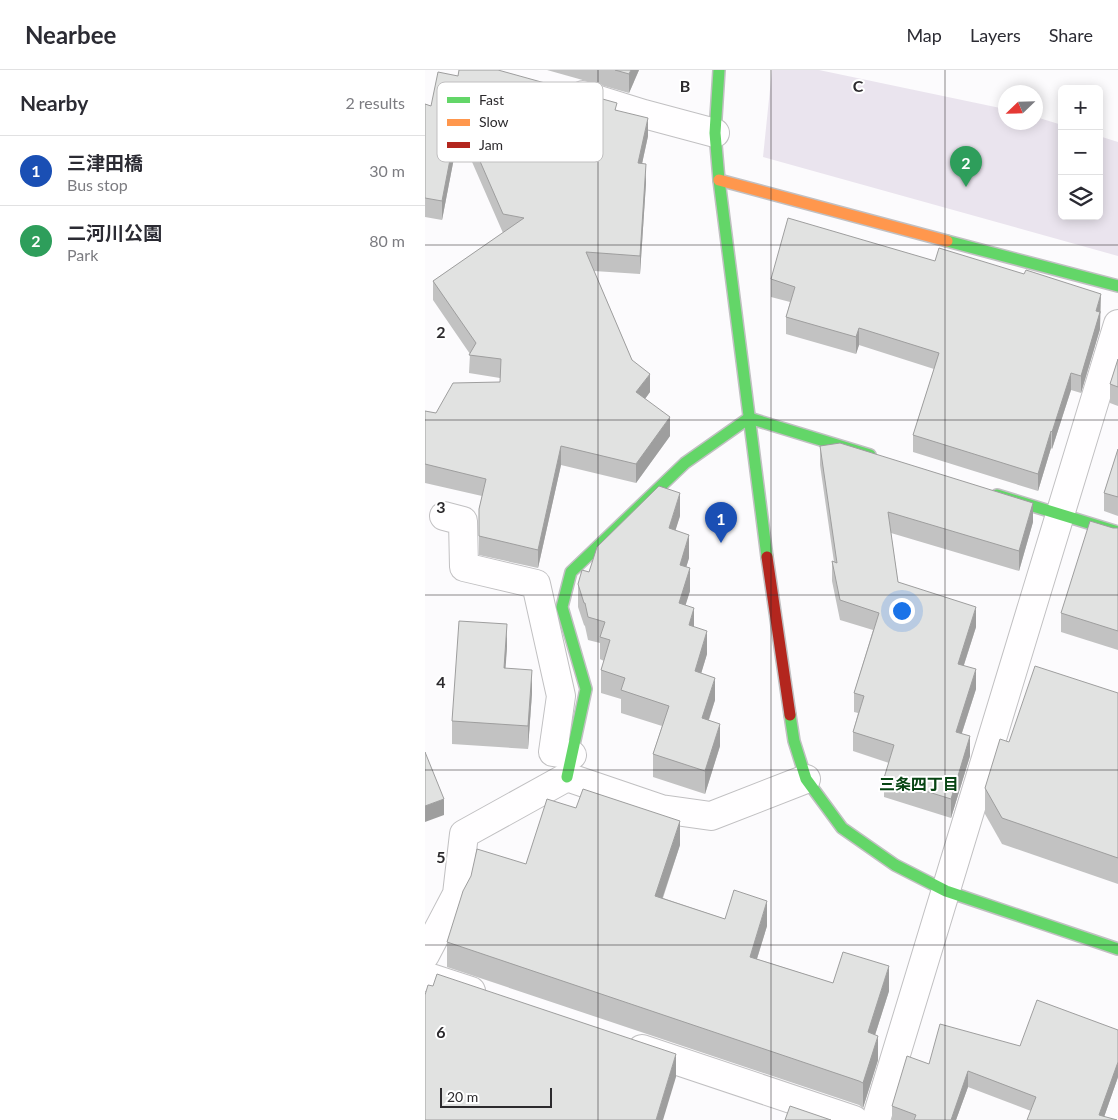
<!DOCTYPE html>
<html lang="en">
<head>
<meta charset="utf-8">
<style>
	:root { --surface:#fff; --page:#f2f2f3; --text:#2b2b33; --muted:#7c7c81; --line:#e1e1e2; --accent:#db2777 }
	body { margin:0; font-family:Lato,"Noto Sans JP",sans-serif; background:var(--page); color:var(--text) }
	.controls { position:absolute; right:15px; top:15px; display:grid; overflow:hidden; border-radius:8px; box-shadow:0 2px 12px #0003 }
	.controls button { width:45px; height:45px; display:grid; place-items:center; padding:0; border:0; border-bottom:1px solid var(--line); background:var(--surface); color:var(--text); font:25px sans-serif }
	.compass { position:absolute; left:573px; top:15px; width:45px; height:45px; border-radius:50%; background:var(--surface); box-shadow:0 2px 12px #0003; rotate:247deg }
	.scale { position:absolute; left:15px; bottom:12px; width:112px; box-sizing:border-box; padding-left:5px; border:2px solid #2c2a2d; border-top:0; font-size:14px; line-height:18px; white-space:nowrap; color:#2c2a2d; -webkit-text-stroke:4px #fff; paint-order:stroke }
	.you { position:absolute; left:476px; top:540px; width:18px; height:18px; margin:-12px; border:4px solid #fff; border-radius:50%; background:#1a73e8; box-shadow:0 0 0 8px #1a73e833 }
	.badge { display:grid; place-items:center; width:32px; height:32px; border-radius:50%; background:var(--accent); color:#fff; font-size:16px; font-weight:700 }
	.pin { position:absolute; translate:-50% -41px; filter:drop-shadow(0 1px 2px #0008) }
	.pin::after { content:''; position:absolute; top:26px; width:18px; height:15px; background:inherit; clip-path:polygon(0 0,100% 0,50% 100%) }
	.list { margin:0; padding:0; list-style:none }
	h2 { display:flex; justify-content:space-between; align-items:center; height:65px; margin:0; padding:0 20px; font-size:21px }
	h2 small { font-size:16px; font-weight:400; color:var(--muted) }
	.list li { display:grid; grid-template-columns:32px 1fr auto; gap:15px; align-items:center; box-sizing:border-box; height:70px; padding:0 20px; border-top:1px solid var(--line) }
	.list b { display:block; font-size:19px; white-space:nowrap }
	.list p { margin:0; font-size:16px; white-space:nowrap; color:var(--muted) }
	.list em { font-size:16px; font-style:normal; color:var(--muted) }
	.icon { flex:none; width:28px; height:28px; fill:none; stroke:currentColor; stroke-width:2; stroke-linecap:round; stroke-linejoin:round }
	.map { position:relative; flex:none; width:693px; height:1050px; overflow:hidden }
	header { display:flex; align-items:center; gap:30px; box-sizing:border-box; height:70px; padding:0 25px; background:var(--surface); border-bottom:1px solid var(--line) }
	header strong { font-size:24px }
	nav { display:flex; gap:28px; margin-inline-start:auto; font-size:18px }
	main { display:flex }
	aside { flex:1; background:var(--surface) }
	.map>svg:first-child { display:block }
	.green { fill:#eae4ee }
	.lines { fill:none; stroke-linecap:round; stroke-linejoin:round }
	.street-casing { stroke:#c1c0c2; stroke-width:30 }
	.fast-casing { stroke:#c1c0c2; stroke-width:14 }
	.slow-casing { stroke:#c1c0c2; stroke-width:14 }
	.jam-casing { stroke:#c1c0c2; stroke-width:14 }
	.street { stroke:#fffeff; stroke-width:28 }
	.fast { stroke:#63d668; stroke-width:11 }
	.slow { stroke:#ff974d; stroke-width:11 }
	.jam { stroke:#b3261e; stroke-width:11 }
	.wall { fill:#c2c2c2 }
	.shaded-wall { fill:#9e9e9e }
	.building { fill:#e1e2e1; stroke:#9e9e9e }
	.grid { fill:none; stroke:#2c2a2d; stroke-width:1; stroke-opacity:0.55 }
	.labels { text-anchor:middle; stroke-width:4; stroke-linejoin:round; paint-order:stroke }
	.neighbourhood-label { font-size:16px; font-weight:bold; fill:#074513; stroke:#fff }
	.key { fill:#fff; stroke:#c0bfc0; stroke-width:1 }
	.key-label { font-size:14px; fill:#2c2a2d }
	.grid-label { font-size:16px; text-anchor:middle; font-weight:bold; fill:#2c2a2d; stroke:#fff; stroke-width:4; stroke-linejoin:round; paint-order:stroke }
</style>
</head>
<body>
<header>
<strong>Nearbee</strong>
<nav><a>Map</a><a>Layers</a><a>Share</a></nav>
</header>
<main>
<aside>
<h2>Nearby<small>2 results</small></h2>
<ul class="list">
<li><span class="badge" style="background:#1a4fb4">1</span><div><b>三津田橋</b><p>Bus stop</p></div><em>30 m</em></li>
<li><span class="badge" style="background:#2e9e5b">2</span><div><b>二河川公園</b><p>Park</p></div><em>80 m</em></li>
</ul>
</aside>
<div class="map">
<svg width="693" height="1050" viewBox="0 0 693 1050">
	<rect width="100%" height="100%" fill="#fcfbfd"/>
	<path class="green" d="M 347,0 L 394,0 L 580,39 L 580,52 L 610,52 L 611,47 L 637,55 L 637,146 L 674,146 L 674,66 L 693,72 L 693,186 L 338,87 Z"/>
	<g class="lines">
		<defs>
			<g id="street">
				<path d="M 158,25 L 219,44 L 290,63"/>
				<path d="M 19,446 L 38,451 L 39,497 L 111,514 L 136,626 L 128,682 L 147,685"/>
				<path d="M 0,885 L 32,824 L 39,764 L 142,707 L 236,739 L 286,746 L 381,709"/>
				<path d="M 0,906 L 46,921"/>
				<path d="M 217,979 L 429,1050"/>
				<path d="M 451,1050 L 693,254"/>
			</g>
			<g id="fast">
				<path d="M 294,0 L 290,63 L 294,110 L 342,487"/>
				<path d="M 522,171 L 693,216"/>
				<path d="M 572,425 L 693,462"/>
				<path d="M 365,645 L 369,671 L 381,709 L 417,758 L 470,795 L 521,821 L 693,879"/>
				<path d="M 142,707 L 161,619 L 137,537 L 146,502 L 260,393 L 324,348 L 445,385"/>
			</g>
			<path id="slow" d="M 294,110 L 522,171"/>
			<path id="jam" d="M 342,487 L 365,645"/>
		</defs>
		<use href="#street" class="street-casing"/>
		<use href="#fast" class="fast-casing"/>
		<use href="#slow" class="slow-casing"/>
		<use href="#jam" class="jam-casing"/>
		<use href="#street" class="street"/>
		<use href="#fast" class="fast"/>
		<use href="#slow" class="slow"/>
		<use href="#jam" class="jam"/>
	</g>
	<g class="wall">
		<path d="M 122,0 L 214,0 L 204,23 Z"/>
		<path d="M 33,6 L 192,40 L 223,66 L 217,94 L 221,113 L 215,204 L 169,201 L 207,290 L 225,322 L 220,329 L 245,366 L 211,413 L 136,395 L 113,498 L 54,485 L 54,439 L 57,426 L 0,413 L 0,341 L 11,343 L 75,312 L 75,308 L 44,303 L 45,284 L 8,230 L 8,211 L 78,163 L 34,62 L 17,150 L 0,147 L 0,34 L 6,36 Z"/>
		<path d="M 346,209 L 676,241 L 675,244 L 675,259 L 656,323 L 646,320 L 627,379 L 626,378 L 613,421 L 488,382 L 488,365 L 509,299 L 434,275 L 431,284 L 361,264 L 361,247 L 365,232 L 346,227 Z"/>
		<path d="M 693,289 L 693,336 L 685,333 L 685,314 Z"/>
		<path d="M 395,376 L 608,452 L 594,501 L 466,463 L 473,512 L 551,557 L 539,595 L 551,619 L 537,663 L 545,686 L 526,748 L 459,727 L 459,708 L 464,693 L 428,681 L 428,662 L 433,643 L 429,642 L 429,623 L 448,560 L 415,550 L 407,511 L 407,491 L 409,492 L 395,395 Z"/>
		<path d="M 693,379 L 693,446 L 679,441 L 679,423 Z"/>
		<path d="M 255,446 L 250,460 L 264,488 L 261,497 L 265,521 L 260,535 L 269,557 L 282,584 L 276,603 L 290,630 L 284,650 L 295,676 L 280,724 L 228,707 L 228,684 L 237,656 L 196,643 L 196,629 L 176,623 L 176,600 L 179,591 L 175,589 L 175,573 L 163,570 L 160,556 L 159,555 L 153,537 L 153,514 L 164,502 Z"/>
		<path d="M 688,458 L 693,458 L 693,580 L 636,562 L 636,543 Z"/>
		<path d="M 82,577 L 80,598 L 107,623 L 103,679 L 27,674 L 27,651 Z"/>
		<path d="M 693,623 L 693,814 L 577,774 L 560,744 L 560,718 L 584,672 Z"/>
		<path d="M 255,775 L 238,828 L 300,849 L 342,856 L 332,889 L 408,913 L 464,921 L 450,965 L 453,990 L 438,1038 L 434,1035 L 22,897 L 22,872 L 101,794 Z"/>
		<path d="M 693,960 L 693,1007 L 679,1047 L 606,1041 L 543,1017 L 531,1050 L 467,1050 L 467,1036 L 504,994 L 595,976 Z"/>
	</g>
	<g class="shaded-wall">
		<path d="M 206,0 L 214,0 L 204,23 L 204,4 Z"/>
		<path d="M 34,43 L 34,62 L 17,150 L 17,131 Z"/>
		<path d="M 223,48 L 223,66 L 213,112 L 213,93 Z"/>
		<path d="M 221,94 L 221,113 L 215,204 L 215,186 Z"/>
		<path d="M 676,224 L 675,259 L 656,323 L 656,306 L 671,241 Z"/>
		<path d="M 434,258 L 434,275 L 431,284 L 431,267 Z"/>
		<path d="M 646,303 L 646,320 L 627,379 L 627,362 Z"/>
		<path d="M 225,304 L 225,322 L 211,341 L 211,322 Z"/>
		<path d="M 245,347 L 245,366 L 211,413 L 211,394 Z"/>
		<path d="M 626,361 L 626,378 L 613,421 L 613,404 Z"/>
		<path d="M 136,376 L 136,395 L 113,498 L 113,480 Z"/>
		<path d="M 255,423 L 255,446 L 244,481 L 244,458 Z"/>
		<path d="M 608,433 L 608,452 L 594,501 L 594,481 Z"/>
		<path d="M 264,465 L 264,488 L 255,518 L 255,495 Z"/>
		<path d="M 265,498 L 265,521 L 254,556 L 254,533 Z"/>
		<path d="M 551,537 L 551,557 L 533,613 L 533,594 Z"/>
		<path d="M 269,538 L 269,560 L 264,555 Z"/>
		<path d="M 82,554 L 82,577 L 79,621 L 79,598 Z"/>
		<path d="M 282,561 L 282,584 L 270,624 L 270,601 Z"/>
		<path d="M 551,599 L 551,619 L 531,681 L 531,662 Z"/>
		<path d="M 107,600 L 107,623 L 103,679 L 103,656 Z"/>
		<path d="M 290,608 L 290,630 L 277,670 L 277,648 Z"/>
		<path d="M 295,654 L 295,676 L 280,724 L 280,701 Z"/>
		<path d="M 545,666 L 545,686 L 526,748 L 526,729 Z"/>
		<path d="M 19,729 L 19,745 L 0,752 L 0,736 Z"/>
		<path d="M 255,751 L 255,775 L 230,850 L 230,826 Z"/>
		<path d="M 342,831 L 342,856 L 325,911 L 325,887 Z"/>
		<path d="M 464,896 L 464,921 L 443,987 L 443,962 Z"/>
		<path d="M 453,966 L 453,990 L 438,1038 L 438,1013 Z"/>
		<path d="M 251,984 L 251,1007 L 238,1050 L 231,1050 Z"/>
		<path d="M 693,992 L 693,1007 L 678,1050 L 674,1045 Z"/>
		<path d="M 543,1001 L 543,1017 L 531,1050 L 526,1050 Z"/>
	</g>
	<g class="building">
		<path d="M 34,0 L 73,0 L 192,33 L 190,40 L 223,48 L 213,93 L 221,94 L 215,186 L 161,182 L 207,290 L 225,304 L 211,322 L 245,347 L 211,394 L 136,376 L 113,480 L 54,466 L 54,439 L 61,409 L 0,394 L 0,341 L 11,343 L 28,313 L 75,312 L 76,289 L 44,285 L 51,273 L 8,211 L 99,148 L 78,144 L 34,43 L 17,131 L 0,128 L 0,34 L 6,36 L 13,2 L 33,6 Z"/>
		<path d="M 190,0 L 206,0 L 204,4 Z"/>
		<path d="M 363,148 L 510,191 L 514,178 L 599,204 L 601,200 L 676,224 L 671,241 L 675,242 L 656,306 L 646,303 L 627,362 L 626,361 L 613,404 L 488,365 L 514,283 L 434,258 L 431,267 L 361,247 L 370,217 L 346,209 Z"/>
		<path d="M 693,289 L 693,317 L 685,314 Z"/>
		<path d="M 415,373 L 608,433 L 594,481 L 463,442 L 473,512 L 551,537 L 533,594 L 551,599 L 531,662 L 545,666 L 526,729 L 459,708 L 469,675 L 428,662 L 439,626 L 429,623 L 454,543 L 415,530 L 407,491 L 412,493 L 395,376 Z"/>
		<path d="M 693,379 L 693,427 L 679,423 Z"/>
		<path d="M 234,416 L 255,423 L 244,458 L 264,465 L 255,495 L 265,498 L 254,533 L 269,538 L 264,555 L 282,561 L 270,601 L 290,608 L 277,648 L 295,654 L 280,701 L 228,684 L 244,636 L 196,620 L 200,608 L 176,600 L 185,570 L 175,567 L 180,552 L 163,547 L 160,533 L 159,533 L 153,514 L 157,500 L 164,502 L 172,477 Z"/>
		<path d="M 665,451 L 688,458 L 693,458 L 693,561 L 636,543 Z"/>
		<path d="M 34,551 L 82,554 L 79,598 L 107,600 L 103,656 L 27,651 Z"/>
		<path d="M 610,596 L 693,623 L 693,788 L 577,748 L 560,718 L 575,669 L 584,672 Z"/>
		<path d="M 0,682 L 19,729 L 0,736 Z"/>
		<path d="M 158,719 L 255,751 L 230,826 L 300,849 L 309,820 L 342,831 L 325,887 L 408,913 L 418,882 L 464,896 L 443,962 L 453,966 L 438,1013 L 434,1011 L 22,872 L 38,821 L 46,806 L 52,779 L 101,794 L 122,729 L 151,738 Z"/>
		<path d="M 12,904 L 251,984 L 231,1050 L 0,1050 L 0,925 L 3,915 L 8,916 Z"/>
		<path d="M 612,930 L 693,960 L 693,992 L 674,1045 L 692,1050 L 602,1050 L 611,1027 L 543,1001 L 526,1050 L 489,1050 L 491,1045 L 467,1036 L 482,986 L 504,994 L 515,954 L 595,976 Z"/>
		<path d="M 365,1036 L 406,1050 L 360,1050 Z"/>
	</g>
	<path class="grid" d="M 173,0 L 173,1050M 346,0 L 346,1050M 520,0 L 520,1050M 0,175 L 693,175M 0,350 L 693,350M 0,525 L 693,525M 0,700 L 693,700M 0,875 L 693,875"/>
	<g class="labels">
		<g class="neighbourhood-label">
			<text x="494" y="720">三条四丁目</text>
		</g>
	</g>
	<rect x="12" y="12" width="166" height="80" rx="8" class="key"/>
	<rect x="22" y="27" width="23" height="6" fill="#63d668"/>
	<rect x="22" y="49" width="23" height="7" fill="#ff974d"/>
	<rect x="22" y="72" width="23" height="6" fill="#b3261e"/>
	<g class="key-label">
		<text x="54" y="35">Fast</text>
		<text x="54" y="57">Slow</text>
		<text x="54" y="80">Jam</text>
	</g>
	<g class="grid-label">
		<text x="260" y="22">B</text>
		<text x="433" y="22">C</text>
		<text x="16" y="268">2</text>
		<text x="16" y="443">3</text>
		<text x="16" y="618">4</text>
		<text x="16" y="793">5</text>
		<text x="16" y="968">6</text>
	</g>
</svg>
<div class="controls">
<button>+</button>
<button>−</button>
<button><svg class="icon" aria-label="layers" viewBox="0 0 24 24"><path d="M12 4l9 5-9 5-9-5zM3 14l9 5 9-5"/></svg></button>
</div>
<svg class="compass" viewBox="-18 -18 36 36"><path d="M0-13l5 13h-10z" fill="#e53935"/><path d="M0 13l5-13h-10z" fill="#7c7c81"/></svg>
<div class="scale">20 m</div>
<div class="you"></div>
<div class="pin badge" style="left:296px;top:473px;background:#1a4fb4">1</div>
<div class="pin badge" style="left:541px;top:117px;background:#2e9e5b">2</div>
</div>
</main>
</body>
</html>
